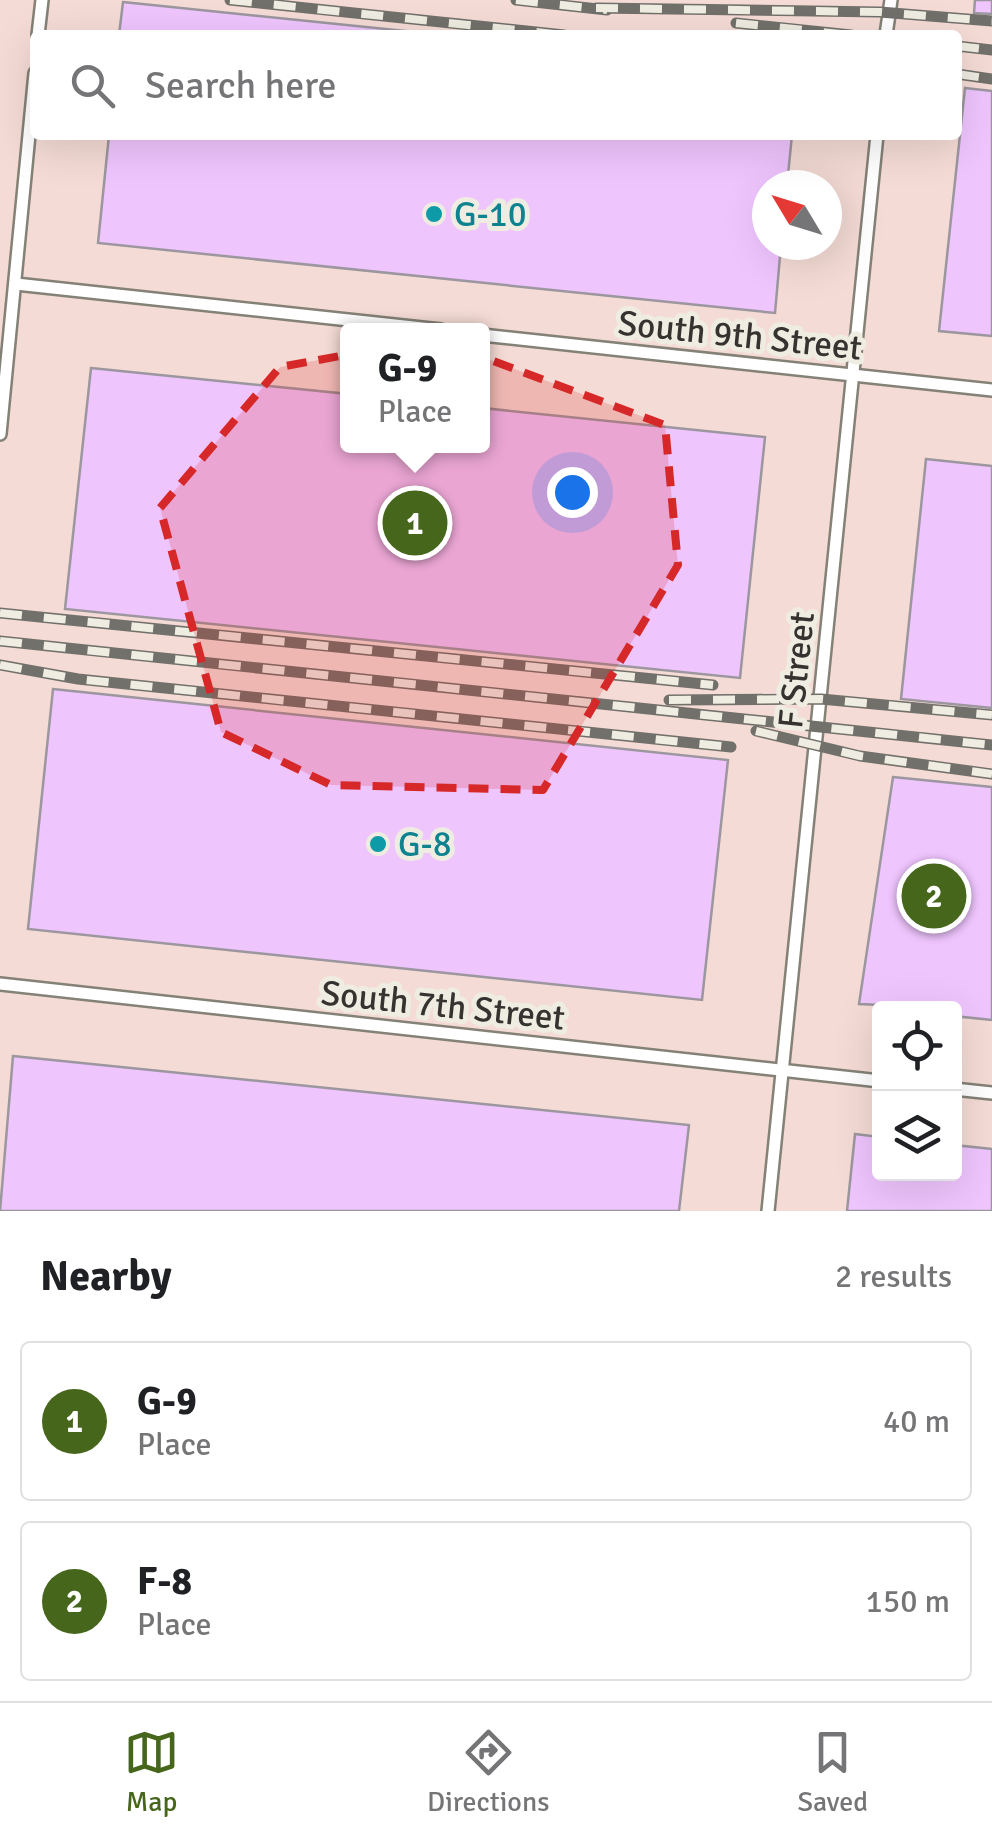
<!DOCTYPE html>
<html lang="en">
<head>
<meta charset="utf-8">
<style>
	:root { --surface:#fff; --page:#f2f2f2; --text:#202124; --muted:#757577; --line:#e0e0e0; --accent:#46661b }
	body { margin:0; font-family:Signika,sans-serif; background:var(--page); color:var(--text) }
	.controls { position:absolute; right:30px; bottom:30px; display:grid; overflow:hidden; border-radius:10px; box-shadow:0 10px 40px #0002 }
	.controls button { width:90px; height:90px; display:grid; place-items:center; padding:0; border:0; border-bottom:2px solid var(--line); background:var(--surface); color:var(--text); font:50px sans-serif }
	.compass { position:absolute; left:752px; top:170px; width:90px; height:90px; border-radius:50%; background:var(--surface); box-shadow:0 10px 40px #0002; rotate:308deg }
	.you { position:absolute; left:572px; top:492px; width:35px; height:35px; margin:-25px; border:8px solid #fff; border-radius:50%; background:#1a73e8; box-shadow:0 0 0 15px #1a73e833 }
	.badge { display:grid; place-items:center; width:65px; height:65px; border-radius:50%; background:var(--accent); color:#fff; font-size:32px; font-weight:700 }
	.pin { position:absolute; translate:-50% -50%; border:5px solid #fff; box-shadow:0 2px 10px #0006 }
	.popup { position:absolute; left:340px; top:323px; width:150px; height:130px; box-sizing:border-box; display:grid; place-content:center; border-radius:10px; background:var(--surface); filter:drop-shadow(0 2px 8px #0005); font-size:32px; white-space:nowrap; color:var(--muted) }
	.popup b { font-size:38px; color:var(--text) }
	.popup::after { content:''; position:absolute; left:50%; top:100%; margin-left:-20px; border:20px solid transparent; border-top-color:var(--surface) }
	.list { margin:0; padding:0; list-style:none }
	h2 { display:flex; justify-content:space-between; align-items:center; height:130px; margin:0; padding:0 40px; font-size:42px }
	h2 small { font-size:32px; font-weight:400; color:var(--muted) }
	.list li { display:grid; grid-template-columns:65px 1fr auto; gap:30px; align-items:center; box-sizing:border-box; height:160px; margin:0 20px 20px; padding:0 20px; border:2px solid var(--line); border-radius:10px }
	.list b { display:block; font-size:38px; white-space:nowrap }
	.list p { margin:0; font-size:32px; white-space:nowrap; color:var(--muted) }
	.list em { font-size:32px; font-style:normal; color:var(--muted) }
	.icon { flex:none; width:55px; height:55px; fill:none; stroke:currentColor; stroke-width:2; stroke-linecap:round; stroke-linejoin:round }
	.map { position:relative; flex:none; width:992px; height:1211px; overflow:hidden }
	.search { position:absolute; background:var(--surface); box-shadow:0 10px 40px #0002; left:30px; right:30px; top:30px; height:110px; display:flex; align-items:center; gap:25px; box-sizing:border-box; padding:0 35px; border-radius:10px; color:var(--muted); font-size:38px }
	.sheet { height:490px; background:var(--surface) }
	nav { display:flex; justify-content:space-around; align-items:center; box-sizing:border-box; height:140px; border-top:2px solid var(--line); background:var(--surface); font-size:28px; color:var(--muted) }
	nav a { display:grid; justify-items:center; gap:5px }
	nav .on { color:var(--accent) }
	.map>svg:first-child { display:block }
	.industrial { fill:#f5dbd5; fill-rule:evenodd }
	.building { fill:#efc5fe; stroke:#9c969f; stroke-width:2.5 }
	.lines { fill:none; stroke-linecap:round; stroke-linejoin:round }
	.lane-casing { stroke:#848177; stroke-width:16 }
	.lane { stroke:#fff; stroke-width:11 }
	.rail-casing { stroke:#72706a; stroke-width:11 }
	.rail { stroke:#efece2; stroke-width:8; stroke-dasharray:22; stroke-linecap:butt }
	.marked { fill:#d62828; fill-opacity:0.2; stroke:#d62828; stroke-width:8; stroke-dasharray:20 12; stroke-linejoin:round }
	.culture-dot { fill:#0f9aa8; stroke:#efece2; stroke-width:4 }
	.labels { text-anchor:middle; stroke-width:10; stroke-linejoin:round; paint-order:stroke }
	.culture-label { font-size:35px; fill:#0d838f; stroke:#efece2; text-anchor:start }
	.street-label { font-size:35px; fill:#34332f; stroke:#efece2 }
</style>
</head>
<body>
<div class="map">
<svg width="992" height="1211" viewBox="0 0 992 1211">
	<rect width="100%" height="100%" fill="#efece2"/>
	<path class="industrial" d="M 0,0 L 992,0 L 992,1211 L 0,1211 ZM 35,35 L 957,35 L 957,135 L 35,135 ZM 767,185 L 827,185 L 827,245 L 767,245 ZM 348,330 L 482,330 L 482,446 L 348,446 ZM 880,1008 L 954,1008 L 954,1174 L 880,1174 Z"/>
	<g class="building">
		<path d="M 975,0 L 992,0 L 992,14 L 974,13 Z"/>
		<path d="M 123,2 L 444,35 L 119,35 Z"/>
		<path d="M 965,88 L 992,91 L 992,336 L 939,331 Z"/>
		<path d="M 109,135 L 792,135 L 787,185 L 767,185 L 767,245 L 781,245 L 775,313 L 98,243 Z"/>
		<path d="M 91,368 L 348,394 L 348,446 L 482,446 L 482,408 L 765,437 L 740,678 L 65,609 Z"/>
		<path d="M 926,459 L 992,466 L 992,708 L 901,699 Z"/>
		<path d="M 53,689 L 728,760 L 702,1000 L 28,929 Z"/>
		<path d="M 893,777 L 992,787 L 992,1020 L 954,1016 L 954,1008 L 859,1004 Z"/>
		<path d="M 13,1056 L 689,1125 L 679,1211 L 0,1211 Z"/>
		<path d="M 855,1134 L 880,1137 L 880,1174 L 954,1174 L 954,1145 L 992,1149 L 992,1211 L 847,1211 Z"/>
	</g>
	<g class="lines">
		<defs>
			<g id="lane">
				<path d="M 38,35 L 42,0"/>
				<path d="M 886,35 L 891,0"/>
				<path d="M 16,284 L 441,330"/>
				<path d="M 482,335 L 992,390"/>
				<path d="M 0,434 L 35,73"/>
				<path d="M 0,984 L 880,1081"/>
				<path d="M 954,1089 L 992,1093"/>
				<path d="M 768,1211 L 877,135"/>
			</g>
		</defs>
		<use href="#lane" class="lane-casing"/>
		<use href="#lane" class="lane"/>
		<defs>
			<g id="rail">
				<path d="M 230,0 L 564,35"/>
				<path d="M 516,0 L 607,10"/>
				<path d="M 596,8 L 880,12 L 992,21"/>
				<path d="M 736,23 L 851,35"/>
				<path d="M 957,46 L 992,50"/>
				<path d="M 957,74 L 992,79"/>
				<path d="M 0,613 L 713,685"/>
				<path d="M 0,641 L 992,745"/>
				<path d="M 0,665 L 78,679 L 731,747"/>
				<path d="M 669,700 L 821,699 L 992,715"/>
				<path d="M 756,731 L 860,756 L 992,774"/>
			</g>
		</defs>
		<use href="#rail" class="rail-casing"/>
		<use href="#rail" class="rail"/>
	</g>
	<path class="marked" d="M 434,339 L 665,425 L 678,565 L 543,790 L 331,785 L 221,732 L 160,508 L 280,367 Z"/>
	<g class="culture-dot">
		<circle cx="434" cy="214" r="10"/>
		<circle cx="378" cy="844" r="10"/>
	</g>
	<g class="labels">
		<g class="culture-label">
			<text x="454" y="226">G-10</text>
			<text x="398" y="856">G-8</text>
		</g>
		<g class="street-label">
			<text transform="translate(740 335) rotate(6)" y="12">South 9th Street</text>
			<text transform="translate(796 670) rotate(-84)" y="12">F Street</text>
			<text transform="translate(443 1005) rotate(6)" y="12">South 7th Street</text>
		</g>
	</g>
</svg>
<div class="controls">
<button><svg class="icon" aria-label="locate" viewBox="0 0 24 24"><circle cx="12" cy="12" r="6"/><path d="M12 2v4M12 18v4M2 12h4M18 12h4"/></svg></button>
<button><svg class="icon" aria-label="layers" viewBox="0 0 24 24"><path d="M12 4l9 5-9 5-9-5zM3 14l9 5 9-5"/></svg></button>
</div>
<svg class="compass" viewBox="-18 -18 36 36"><path d="M0-13l5 13h-10z" fill="#e53935"/><path d="M0 13l5-13h-10z" fill="#757577"/></svg>
<div class="you"></div>
<div class="pin badge" style="left:415px;top:523px">1</div>
<div class="popup"><b>G-9</b>Place</div>
<div class="pin badge" style="left:934px;top:896px">2</div>
<div class="search"><svg class="icon" aria-label="search" viewBox="0 0 24 24"><circle cx="10" cy="10" r="6"/><path d="M15 15l6 6"/></svg>Search here</div>
</div>
<section class="sheet">
<h2>Nearby<small>2 results</small></h2>
<ul class="list">
<li><span class="badge">1</span><div><b>G-9</b><p>Place</p></div><em>40 m</em></li>
<li><span class="badge">2</span><div><b>F-8</b><p>Place</p></div><em>150 m</em></li>
</ul>
</section>
<nav>
<a class="on"><svg class="icon" aria-label="map" viewBox="0 0 24 24"><path d="M3 6l6-2 6 2 6-2v14l-6 2-6-2-6 2zM9 4v14M15 6v14"/></svg>Map</a>
<a><svg class="icon" aria-label="directions" viewBox="0 0 24 24"><path d="M12 3l9 9-9 9-9-9zM9 14v-3h6M13 9l2 2-2 2"/></svg>Directions</a>
<a><svg class="icon" aria-label="saved" viewBox="0 0 24 24"><path d="M7 4h10v16l-5-4-5 4z"/></svg>Saved</a>
</nav>
</body>
</html>
